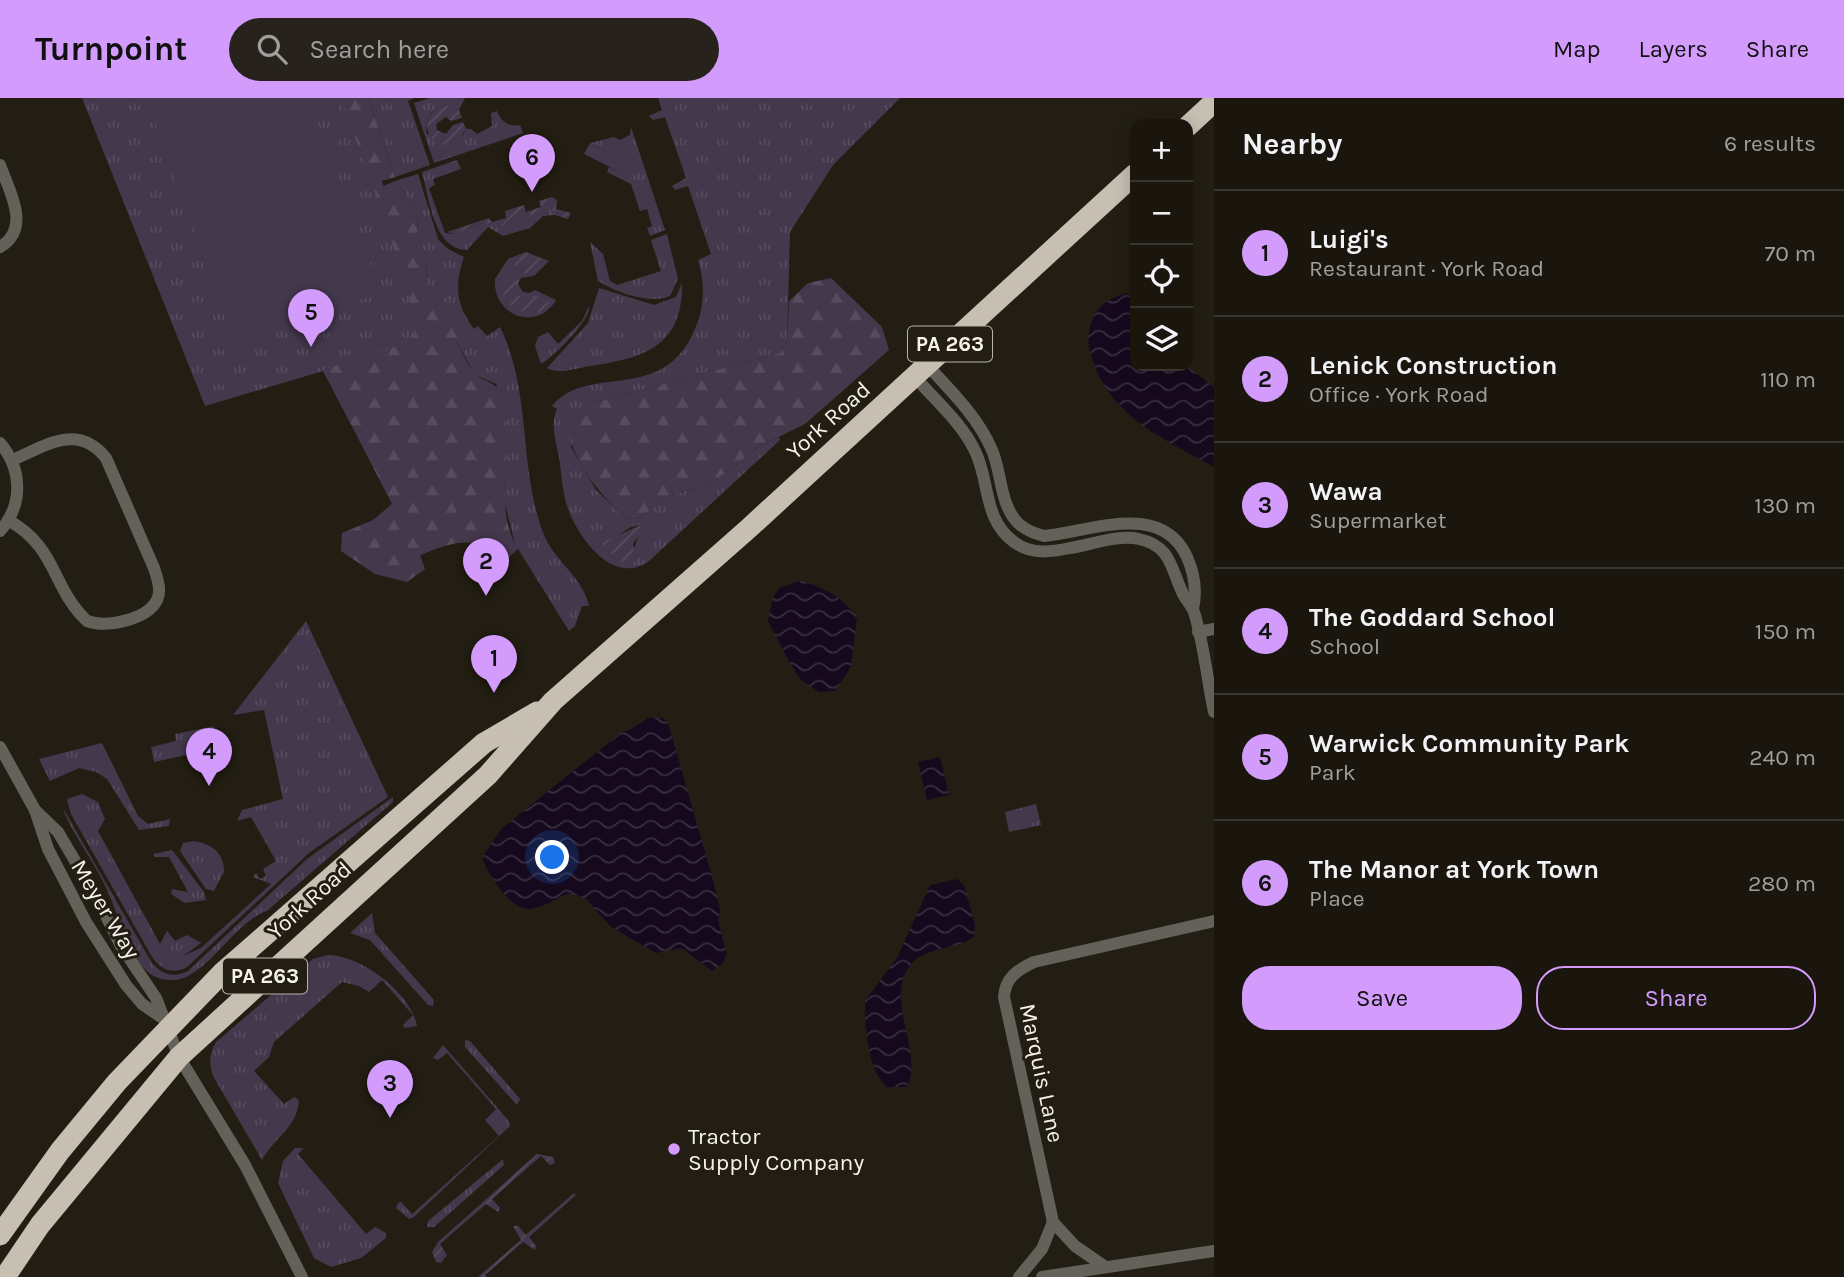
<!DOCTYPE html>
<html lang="en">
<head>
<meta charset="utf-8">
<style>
	:root { --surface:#1a160e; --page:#27231c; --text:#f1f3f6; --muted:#9f9f9e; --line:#38352e; --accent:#d39cfc }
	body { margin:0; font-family:Karla,sans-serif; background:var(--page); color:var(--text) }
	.controls { position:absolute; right:21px; top:21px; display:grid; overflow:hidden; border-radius:14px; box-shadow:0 4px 18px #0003 }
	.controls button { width:63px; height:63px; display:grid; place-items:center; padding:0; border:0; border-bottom:2px solid var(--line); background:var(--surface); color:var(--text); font:35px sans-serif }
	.you { position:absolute; left:553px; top:760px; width:24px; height:24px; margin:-18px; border:5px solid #fff; border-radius:50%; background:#1a73e8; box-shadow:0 0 0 10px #1a73e833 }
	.badge { display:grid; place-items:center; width:46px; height:46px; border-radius:50%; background:var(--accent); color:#111; font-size:23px; font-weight:700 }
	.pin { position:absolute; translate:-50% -58px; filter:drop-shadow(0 2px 4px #0008) }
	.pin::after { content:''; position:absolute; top:37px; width:24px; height:21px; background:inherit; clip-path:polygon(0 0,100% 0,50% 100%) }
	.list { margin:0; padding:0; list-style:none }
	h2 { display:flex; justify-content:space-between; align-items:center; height:91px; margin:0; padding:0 28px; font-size:30px }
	h2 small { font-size:23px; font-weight:400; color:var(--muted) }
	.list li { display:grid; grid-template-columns:46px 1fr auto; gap:21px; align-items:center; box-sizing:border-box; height:126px; padding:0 28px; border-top:2px solid var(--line) }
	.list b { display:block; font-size:26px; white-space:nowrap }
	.list p { margin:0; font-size:23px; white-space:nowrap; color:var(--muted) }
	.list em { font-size:23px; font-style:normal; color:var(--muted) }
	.actions { display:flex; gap:14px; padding:21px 28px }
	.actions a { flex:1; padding:16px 0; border:2px solid var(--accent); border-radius:28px; text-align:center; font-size:24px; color:var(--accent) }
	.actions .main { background:var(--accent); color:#111 }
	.icon { flex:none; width:38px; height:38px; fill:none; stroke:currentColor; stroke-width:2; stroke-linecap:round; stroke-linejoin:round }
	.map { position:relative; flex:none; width:1214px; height:1179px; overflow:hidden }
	header { display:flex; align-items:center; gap:42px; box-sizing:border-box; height:98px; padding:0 35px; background:var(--accent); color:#111 }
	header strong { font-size:33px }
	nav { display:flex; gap:38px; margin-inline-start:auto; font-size:24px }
	.search { width:490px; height:63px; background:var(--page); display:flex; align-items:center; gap:18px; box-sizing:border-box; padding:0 24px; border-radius:38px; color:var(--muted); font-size:26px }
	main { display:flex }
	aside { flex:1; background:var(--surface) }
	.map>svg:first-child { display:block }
	.grass { fill:url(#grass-tufts); fill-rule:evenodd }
	.forest { fill:url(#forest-firs) }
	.garden { fill:url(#garden-furrows) }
	.pitch { fill:#44384d }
	.water { fill:url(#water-waves) }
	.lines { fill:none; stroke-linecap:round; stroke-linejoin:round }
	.street { stroke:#64615b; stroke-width:12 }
	.highway { stroke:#c6bfb2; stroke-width:21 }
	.poi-dot { fill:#d39cfc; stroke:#231e13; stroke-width:2.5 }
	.labels { text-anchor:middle; stroke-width:6; stroke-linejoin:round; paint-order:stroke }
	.shield { fill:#231e13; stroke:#b7b3ab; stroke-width:2 }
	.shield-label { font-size:21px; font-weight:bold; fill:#f7f3ec }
	.street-label { font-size:23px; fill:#f7f3ec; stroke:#231e13 }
	.poi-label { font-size:23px; fill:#f7f3ec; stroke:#231e13; text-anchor:start }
</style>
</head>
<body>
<header>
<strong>Turnpoint</strong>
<div class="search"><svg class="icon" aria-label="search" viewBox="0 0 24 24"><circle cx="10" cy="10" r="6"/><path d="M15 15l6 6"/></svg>Search here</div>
<nav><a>Map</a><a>Layers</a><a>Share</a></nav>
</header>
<main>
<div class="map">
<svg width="1214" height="1179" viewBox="0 0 1214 1179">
	<defs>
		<pattern id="grass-tufts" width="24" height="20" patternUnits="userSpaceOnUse" patternTransform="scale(1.75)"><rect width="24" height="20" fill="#44384d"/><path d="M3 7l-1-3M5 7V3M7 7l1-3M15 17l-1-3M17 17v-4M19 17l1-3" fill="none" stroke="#564c5e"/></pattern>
		<pattern id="forest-firs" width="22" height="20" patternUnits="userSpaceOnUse" patternTransform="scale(1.75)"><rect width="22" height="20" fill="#44384d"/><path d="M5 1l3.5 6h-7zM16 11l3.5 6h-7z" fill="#564c5e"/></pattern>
		<pattern id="garden-furrows" width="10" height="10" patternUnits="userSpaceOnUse" patternTransform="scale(1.75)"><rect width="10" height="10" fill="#44384d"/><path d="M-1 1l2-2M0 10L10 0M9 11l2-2" fill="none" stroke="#564c5e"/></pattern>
		<pattern id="water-waves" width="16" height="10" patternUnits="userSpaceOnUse" patternTransform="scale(1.75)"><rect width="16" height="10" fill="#16091e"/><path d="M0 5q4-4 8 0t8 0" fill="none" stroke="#392d3f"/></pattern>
	</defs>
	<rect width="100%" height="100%" fill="#231e13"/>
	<g class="grass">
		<path d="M 82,0 L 352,0 L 503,424 L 420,457 L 323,273 L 205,308 Z"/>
		<path d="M 368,0 L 414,0 L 408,3 L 430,67 L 395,79 Z"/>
		<path d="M 430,0 L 465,0 L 459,12 L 448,7 C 430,9 425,20 427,36 L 462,39 L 466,31 L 471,31 L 477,36 L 492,28 L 491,15 L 497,13 C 501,24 509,29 520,27 L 523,35 L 434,65 L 414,5 Z"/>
		<path d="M 658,0 L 900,0 L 833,67 L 790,134 L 787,243 L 780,255 L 587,306 L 571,349 L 596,392 L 627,421 L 642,419 L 665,399 L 712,385 L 760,348 L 779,339 L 780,342 L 648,464 C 613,487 580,442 569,413 C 562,396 562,377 559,359 C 556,344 550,326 557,311 L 552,308 C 588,264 663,308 695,231 C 705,208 705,185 698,162 L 711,156 L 688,88 L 675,92 L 672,88 L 686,80 L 665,19 L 653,22 L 649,18 L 662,12 ZM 643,426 L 633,453 L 622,465 L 603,447 L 631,429 Z"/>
		<path d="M 631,29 L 665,132 L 650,138 L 647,130 L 652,128 L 647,111 L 640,113 L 631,86 L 607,74 L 609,69 L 620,74 L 625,62 L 590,45 L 614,39 L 620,42 L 630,37 Z"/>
		<path d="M 457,62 L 461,71 L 433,81 L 435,87 L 429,90 L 445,135 L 455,136 L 483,125 L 506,126 L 515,117 C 531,114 532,121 546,105 L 552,107 L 555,117 L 543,118 L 530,130 L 503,138 L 488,129 L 467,152 C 434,152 429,100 422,74 Z"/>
		<path d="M 418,76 L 438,141 L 448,151 L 464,159 C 454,187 456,207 474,231 L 478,228 L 487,238 L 500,229 C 532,293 518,371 544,437 C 555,464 583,479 589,508 L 582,508 L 575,528 L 569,533 L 515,446 L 504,402 L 506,323 L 496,286 L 475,277 L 455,241 L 461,236 L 458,216 L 441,213 L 426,188 L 427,159 L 418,140 L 417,111 L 395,83 Z"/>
		<path d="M 667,136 L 678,181 L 670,198 C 651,207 615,194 598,183 L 590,144 L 603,156 L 610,183 L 617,187 L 661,173 L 651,142 Z"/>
		<path d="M 508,161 L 523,175 L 534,178 L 521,180 L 518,186 L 523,194 L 530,195 L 535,192 L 556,202 C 537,235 492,217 495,181 Z"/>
		<path d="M 682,185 C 683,249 644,260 590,268 C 577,270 559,277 547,270 L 588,225 L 599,190 L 654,207 L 676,199 Z"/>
		<path d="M 589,208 C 593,219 554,259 541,266 L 535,248 L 538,239 L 548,234 L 558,246 L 582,223 Z"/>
		<path d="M 306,523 L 388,699 L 309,755 L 187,869 C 172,877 162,872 152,859 L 71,716 L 67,701 L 82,696 L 98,704 L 105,721 L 98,733 L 160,846 L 167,833 L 175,843 L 187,837 L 201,845 L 183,858 L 201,850 L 271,786 L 253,779 L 256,775 L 260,781 L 266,778 L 263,771 L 276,763 L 251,719 L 237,723 L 242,712 L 283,701 L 264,612 L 233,617 Z"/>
		<path d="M 214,628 L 219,650 L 154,664 L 151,649 L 176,643 L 175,636 Z"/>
		<path d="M 102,645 L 138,718 L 148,726 L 170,721 L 169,728 L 139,732 L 107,681 L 96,674 L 79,670 L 50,683 L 39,661 Z"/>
		<path d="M 393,699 L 393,704 L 268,812 C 235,826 219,860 190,877 C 178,884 160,884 149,875 C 127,856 120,820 108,794 C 96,766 76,742 64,714 L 64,712 L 152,865 C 162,877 174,880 188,873 L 307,761 Z"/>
		<path d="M 1036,706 L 1041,727 L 1009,734 L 1005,714 Z"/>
		<path d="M 194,743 C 212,746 224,755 224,774 L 214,793 L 206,791 L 180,753 L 183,745 Z"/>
		<path d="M 172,752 L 204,794 L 206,802 L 185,805 L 171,796 L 172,791 L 188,794 L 169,759 L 155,759 L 153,756 Z"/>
		<path d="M 372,815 L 375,835 L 434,902 L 433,908 L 428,907 L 370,842 L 350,835 Z"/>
		<path d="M 328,857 C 361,857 411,895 417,928 L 404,930 L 403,927 L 413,917 L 382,882 L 369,894 L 359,888 L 342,884 L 274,944 L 269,959 L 254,973 L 284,1006 L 294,999 L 299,1002 C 297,1030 275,1039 262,1062 L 213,978 C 209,965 209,956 216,944 L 313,861 Z"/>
		<path d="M 465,942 L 470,943 L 520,1001 L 517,1007 L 465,949 Z"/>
		<path d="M 443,947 L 508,1022 L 510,1028 L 414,1119 L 409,1121 L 396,1110 L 398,1105 L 401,1104 L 412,1116 L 499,1038 L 485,1022 L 496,1011 L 447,955 L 438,962 L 433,960 Z"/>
		<path d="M 295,1050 L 304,1050 L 298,1056 L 366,1136 L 375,1129 L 386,1135 L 386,1140 L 361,1160 L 331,1169 L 314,1160 L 278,1085 L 283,1063 Z"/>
		<path d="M 503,1061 L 504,1067 L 434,1129 L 427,1129 L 428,1123 Z"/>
	</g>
	<g class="forest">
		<path d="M 341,0 L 368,0 L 395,79 L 375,85 L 367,73 Z"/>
		<path d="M 395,83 L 417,111 L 418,140 L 427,159 L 426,188 L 441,212 L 458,216 L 463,222 L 461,236 L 455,241 C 461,252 466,265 474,274 C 482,285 496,282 501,297 C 517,346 490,405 518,451 L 509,459 C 474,438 457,442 420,457 L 425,471 L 407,484 L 375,476 L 341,453 L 342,435 L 373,422 L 392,406 L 323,272 L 404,246 L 415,235 L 407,188 L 374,92 Z"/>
		<path d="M 831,180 L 882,229 L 889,252 L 805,326 L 760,348 L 712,385 L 665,399 L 642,419 L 627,421 C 598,394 574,367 567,327 L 587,306 L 780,255 L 787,243 L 789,203 L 808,185 Z"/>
	</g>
	<g class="garden">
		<path d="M 448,7 L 459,12 L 462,20 L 451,23 L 446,19 L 436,26 L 437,32 L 446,36 L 453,27 L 463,24 L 466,31 L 458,44 C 427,59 412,11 448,7 Z"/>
		<path d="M 552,99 L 557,102 L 556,111 L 571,115 L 568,121 L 555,117 L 549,105 L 533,117 L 515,117 L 503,128 L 483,125 L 455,136 L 447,134 L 489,120 L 492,124 L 506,120 L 505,113 L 524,107 L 526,114 L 541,109 L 539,103 Z"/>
		<path d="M 526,154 L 549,163 L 534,178 L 523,175 L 508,161 Z"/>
		<path d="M 508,176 L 514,178 L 519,197 L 526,201 L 542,197 L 550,206 L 540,214 C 518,216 499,208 502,182 Z"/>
		<path d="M 643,426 L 647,428 L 647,433 L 640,436 L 633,446 L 636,461 L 633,466 L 622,465 L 603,448 L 603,444 Z"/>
		<path d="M 537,1056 L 553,1059 L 555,1065 L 550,1067 L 541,1058 L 492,1101 L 500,1110 L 498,1114 L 486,1106 L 440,1146 L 447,1157 L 441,1165 L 436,1164 L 432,1154 L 438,1144 Z"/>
		<path d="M 574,1095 L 576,1097 L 529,1139 L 536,1148 L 535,1152 L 523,1144 L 485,1177 L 486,1179 L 478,1179 L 521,1142 L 513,1128 L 518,1128 L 526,1137 Z"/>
	</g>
	<g class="pitch">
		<path d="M 146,0 L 309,0 L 380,194 L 235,246 Z"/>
		<path d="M 590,45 L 626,62 L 620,74 L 584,56 Z"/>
	</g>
	<g class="water">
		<path d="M 1126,195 L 1135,199 L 1135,268 L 1187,268 L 1214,289 L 1214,369 C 1166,342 1114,321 1094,266 C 1090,254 1087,246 1089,234 C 1093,211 1104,202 1126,195 Z"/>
		<path d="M 800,483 C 824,489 842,499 857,519 L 851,569 L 835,593 L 819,594 L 801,582 L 787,560 L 768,523 L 772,502 L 779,490 Z"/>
		<path d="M 649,619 L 663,620 L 668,625 L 715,789 L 720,812 L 718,823 L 727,857 L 721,867 L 712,873 L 682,850 L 656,855 L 611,829 L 586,801 L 569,795 C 557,800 544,809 531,811 C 511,814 488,776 482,760 L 501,731 L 622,634 L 631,631 Z"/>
		<path d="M 940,659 L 949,697 L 927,702 L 918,664 Z"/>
		<path d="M 957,781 L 964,787 L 975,827 L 974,839 C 958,851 929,849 914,863 C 880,897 925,952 907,989 L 887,989 C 867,971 865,929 865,903 L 898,858 L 930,787 Z"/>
	</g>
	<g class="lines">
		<g class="street">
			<path d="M 0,67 C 9,93 32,130 0,149"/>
			<path d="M 927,267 C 951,293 978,319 992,352 C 1001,373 1000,400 1013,419 C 1020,430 1032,435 1044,438 C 1090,434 1161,402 1187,459 C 1195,477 1197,493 1193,511"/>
			<path d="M 914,278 C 934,301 962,325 975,353 C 990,383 983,422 1014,444 C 1031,457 1051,454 1070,450 C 1090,447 1119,436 1139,441 C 1172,448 1171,472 1183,496 C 1186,502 1191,507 1194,514 C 1204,546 1207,581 1214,614"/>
			<path d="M 0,345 C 22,371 24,406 0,433"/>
			<path d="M 8,422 C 58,450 51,489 87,523 C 106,530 147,522 157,502 C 162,492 157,480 154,470 L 106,360 C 78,325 46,347 13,362"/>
			<path d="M 1198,534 L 1214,531"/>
			<path d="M 0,649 L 35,712 L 48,751 L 86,824 L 126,887 L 142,906 L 161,919"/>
			<path d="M 35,712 L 58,734 L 97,800 L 121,848 L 156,900 L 179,959 L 245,1067 L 302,1179"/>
			<path d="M 1104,1168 L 1075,1148 L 1053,1124 L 1004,899 C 1005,880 1017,872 1034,864 L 1214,823"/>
			<path d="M 1019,1179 L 1042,1151 L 1053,1124"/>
			<path d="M 1042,1179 L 1214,1153"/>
		</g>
		<g class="highway">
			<path d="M 1188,28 L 1214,4"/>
			<path d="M 0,1137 L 60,1053 L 117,984 L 222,875 L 484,645 L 537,614"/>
			<path d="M 5,1179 L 40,1127 L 179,959 L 488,677 L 553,603 L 748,431 L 1135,76"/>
		</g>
	</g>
	<circle class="poi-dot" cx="674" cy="1051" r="7"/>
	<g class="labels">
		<g class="shield">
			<rect x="908" y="228.5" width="84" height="35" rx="5"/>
			<rect x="223" y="860.5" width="84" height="35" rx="5"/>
		</g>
		<g class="shield-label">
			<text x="950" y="253">PA 263</text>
			<text x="265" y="885">PA 263</text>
		</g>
		<g class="street-label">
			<text transform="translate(828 322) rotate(-42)" y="8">York Road</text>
			<text transform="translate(309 802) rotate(-42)" y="8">York Road</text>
			<text transform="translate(106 811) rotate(59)" y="8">Meyer Way</text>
			<text transform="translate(1042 975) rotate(78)" y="8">Marquis Lane</text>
		</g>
		<g class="poi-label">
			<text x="688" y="1046">Tractor<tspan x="688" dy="26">Supply Company</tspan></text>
		</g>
	</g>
</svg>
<div class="controls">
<button>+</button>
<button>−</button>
<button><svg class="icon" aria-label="locate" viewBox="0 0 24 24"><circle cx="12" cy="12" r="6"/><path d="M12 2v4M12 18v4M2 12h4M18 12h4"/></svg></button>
<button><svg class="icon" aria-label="layers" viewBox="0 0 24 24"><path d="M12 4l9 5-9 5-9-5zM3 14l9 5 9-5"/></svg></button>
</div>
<div class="you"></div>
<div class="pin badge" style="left:494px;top:595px">1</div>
<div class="pin badge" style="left:486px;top:498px">2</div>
<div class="pin badge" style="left:390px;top:1020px">3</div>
<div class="pin badge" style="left:209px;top:688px">4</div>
<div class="pin badge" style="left:311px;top:249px">5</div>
<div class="pin badge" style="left:532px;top:94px">6</div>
</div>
<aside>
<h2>Nearby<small>6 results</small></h2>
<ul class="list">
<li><span class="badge">1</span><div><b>Luigi's</b><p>Restaurant · York Road</p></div><em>70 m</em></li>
<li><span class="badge">2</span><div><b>Lenick Construction</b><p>Office · York Road</p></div><em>110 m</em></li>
<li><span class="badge">3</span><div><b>Wawa</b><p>Supermarket</p></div><em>130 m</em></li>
<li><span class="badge">4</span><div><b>The Goddard School</b><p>School</p></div><em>150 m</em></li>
<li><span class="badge">5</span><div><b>Warwick Community Park</b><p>Park</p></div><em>240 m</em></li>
<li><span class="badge">6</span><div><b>The Manor at York Town</b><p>Place</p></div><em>280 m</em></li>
</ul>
<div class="actions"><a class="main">Save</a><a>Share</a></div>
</aside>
</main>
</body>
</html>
